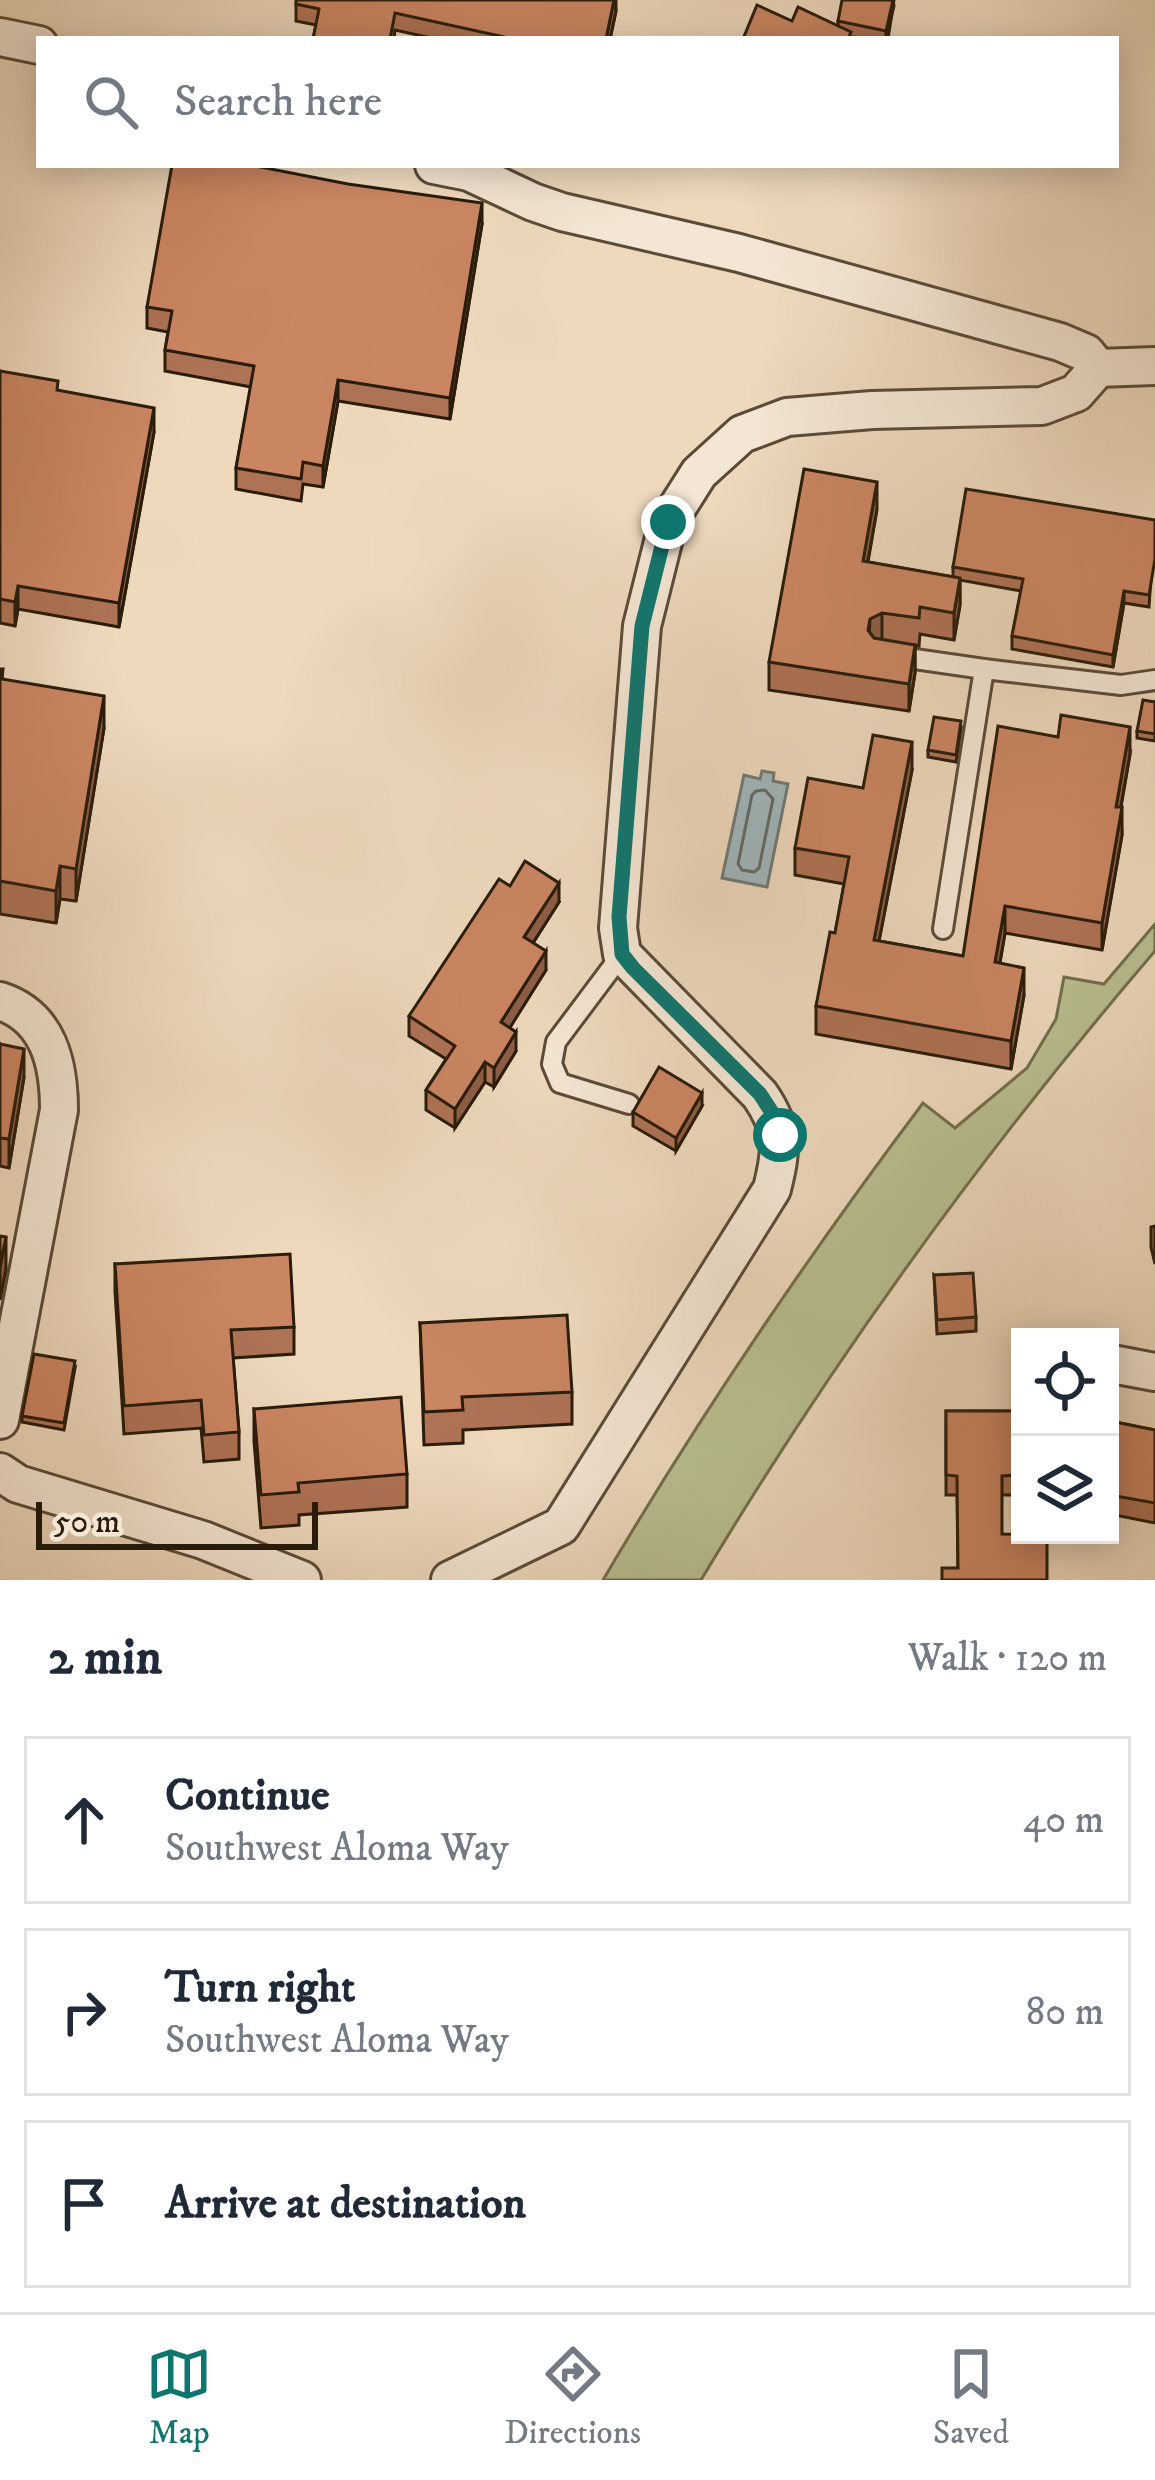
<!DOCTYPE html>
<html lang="en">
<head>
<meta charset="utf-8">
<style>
	:root { --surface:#fff; --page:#f6f6f7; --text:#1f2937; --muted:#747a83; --line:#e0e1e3; --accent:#0f766e }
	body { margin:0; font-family:"IM FELL DW Pica",serif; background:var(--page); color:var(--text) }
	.controls { position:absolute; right:36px; bottom:36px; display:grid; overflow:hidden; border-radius:0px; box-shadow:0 6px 30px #0003 }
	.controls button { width:108px; height:108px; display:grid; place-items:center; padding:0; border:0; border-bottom:3px solid var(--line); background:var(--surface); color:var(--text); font:60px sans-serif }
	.scale { position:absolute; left:36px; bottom:30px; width:282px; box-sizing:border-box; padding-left:12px; border:6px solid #291c0b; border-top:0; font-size:33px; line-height:42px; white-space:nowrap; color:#291c0b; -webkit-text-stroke:9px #f4e6d4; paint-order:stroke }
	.stop { position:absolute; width:36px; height:36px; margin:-27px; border:9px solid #0f766e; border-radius:50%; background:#fff }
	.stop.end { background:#0f766e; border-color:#fff; box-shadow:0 3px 12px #0008 }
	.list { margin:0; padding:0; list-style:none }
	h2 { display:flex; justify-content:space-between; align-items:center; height:156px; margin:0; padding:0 48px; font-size:51px }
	h2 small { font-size:39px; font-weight:400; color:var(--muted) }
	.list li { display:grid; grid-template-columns:78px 1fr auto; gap:36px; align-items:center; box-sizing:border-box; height:168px; margin:0 24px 24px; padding:0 24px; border:3px solid var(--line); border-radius:0px }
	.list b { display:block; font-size:45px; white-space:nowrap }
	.list p { margin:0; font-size:39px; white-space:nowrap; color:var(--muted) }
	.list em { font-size:39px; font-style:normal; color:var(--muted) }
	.icon { flex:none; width:66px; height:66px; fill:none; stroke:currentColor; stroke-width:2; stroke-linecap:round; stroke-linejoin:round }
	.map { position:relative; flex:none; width:1155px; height:1580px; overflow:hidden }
	.search { position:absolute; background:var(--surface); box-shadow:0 6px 30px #0003; left:36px; right:36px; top:36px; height:132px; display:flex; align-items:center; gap:30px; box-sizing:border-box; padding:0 42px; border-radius:0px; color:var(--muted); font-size:45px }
	.sheet { height:732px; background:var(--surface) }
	nav { display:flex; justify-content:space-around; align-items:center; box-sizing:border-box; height:168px; border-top:3px solid var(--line); background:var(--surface); font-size:33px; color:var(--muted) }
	nav a { display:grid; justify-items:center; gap:6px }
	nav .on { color:var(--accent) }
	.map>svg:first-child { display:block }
	.green { fill:#b9bf90; stroke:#716e4e; stroke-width:3 }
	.water { fill:#a0b7bd; stroke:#707976; stroke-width:3 }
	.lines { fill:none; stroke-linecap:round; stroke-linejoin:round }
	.shore { stroke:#646a64; stroke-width:3 }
	.service-casing { stroke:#5a4b38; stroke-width:24 }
	.minor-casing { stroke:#5a4b38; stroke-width:42 }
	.service { stroke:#f4e6d4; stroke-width:18 }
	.minor { stroke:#f4e6d4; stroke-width:36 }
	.wall { fill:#ae7254; stroke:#291c0b; stroke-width:3 }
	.shaded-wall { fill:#8d5d45; stroke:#291c0b; stroke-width:3 }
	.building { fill:#ca8562; stroke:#291c0b; stroke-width:3 }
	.route { stroke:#0f766e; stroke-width:15 }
</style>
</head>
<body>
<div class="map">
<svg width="1155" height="1580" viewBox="0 0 1155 1580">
	<rect width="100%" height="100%" fill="#eed9bd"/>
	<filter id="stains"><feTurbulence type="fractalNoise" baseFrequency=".00167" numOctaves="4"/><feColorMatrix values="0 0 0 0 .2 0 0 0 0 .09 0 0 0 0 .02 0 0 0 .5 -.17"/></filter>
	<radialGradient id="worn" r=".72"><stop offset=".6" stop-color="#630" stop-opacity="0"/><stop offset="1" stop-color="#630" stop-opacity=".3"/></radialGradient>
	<path class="green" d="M 1155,924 L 1155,951 C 987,1147 834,1358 701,1580 L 603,1580 C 700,1415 808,1256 923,1103 L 955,1128 L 1027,1068 L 1056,1019 L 1064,977 L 1104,984 Z"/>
	<path class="water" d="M 762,771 L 774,773 L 773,781 L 788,784 L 767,887 L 722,878 L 744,775 L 760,779 Z"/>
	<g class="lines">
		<path class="shore" d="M 765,790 L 773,799 L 759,868 L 754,872 L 742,870 L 738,864 L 752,795 L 756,791 Z"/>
		<defs>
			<g id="service">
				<path d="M 894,656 L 984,669"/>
				<path d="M 943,929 L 984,669 L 1121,685 L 1155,680"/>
				<path d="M 622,954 L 556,1042 L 552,1064 L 560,1083 L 629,1104"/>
			</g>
			<g id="minor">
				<path d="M 0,37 L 39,45"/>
				<path d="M 434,165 L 469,172 L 533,202 L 562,212 L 739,253 L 1060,342 L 1086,353 L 1098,368"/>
				<path d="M 0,1001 C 49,1017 59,1064 59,1110 L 0,1420"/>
				<path d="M 1112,1364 L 1155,1372"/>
				<path d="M 0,1472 L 18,1484 L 203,1540 L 302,1580"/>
				<path d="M 450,1580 L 561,1526 L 772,1189 C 782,1149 784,1130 760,1095 L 622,954 L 618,928 L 642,626 L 668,522 L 699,473 L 742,434 L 787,417 L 872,410 L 1042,406 L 1076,393 L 1098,368 L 1155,366"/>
			</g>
		</defs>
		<use href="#service" class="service-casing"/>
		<use href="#minor" class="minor-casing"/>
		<use href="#service" class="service"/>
		<use href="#minor" class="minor"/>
	</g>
	<g class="wall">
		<path d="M 616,0 L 616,11 L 610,39 L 436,39 L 395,30 L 394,39 L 313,39 L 316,25 L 296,21 L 296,4 Z"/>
		<path d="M 894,0 L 888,39 L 851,37 L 851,39 L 792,21 L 838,26 L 838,21 Z"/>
		<path d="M 482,224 L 450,419 L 338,401 L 323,487 L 303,484 L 301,501 L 236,489 L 236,468 L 251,387 L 165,371 L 165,350 L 168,332 L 147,328 L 147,307 Z"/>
		<path d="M 0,371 L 58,390 L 154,432 L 119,627 L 18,609 L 15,626 L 0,623 Z"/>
		<path d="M 877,509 L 868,562 L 953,577 L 953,567 L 1155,520 L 1149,607 L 1124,603 L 1113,667 L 1012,649 L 1012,636 L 1021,591 L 960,580 L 960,605 L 954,640 L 920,634 L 919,646 L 915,645 L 915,673 L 909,711 L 769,690 L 769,662 Z"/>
		<path d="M 0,669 L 3,679 L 104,728 L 76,901 L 60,899 L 56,923 L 0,914 Z"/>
		<path d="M 1155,702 L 1155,741 L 1137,738 L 1137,731 Z"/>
		<path d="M 961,728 L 956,762 L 928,757 L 928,750 Z"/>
		<path d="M 1130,754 L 1121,807 L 1122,835 L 1102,950 L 1005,933 L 1000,963 L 1024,995 L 1011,1069 L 816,1034 L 816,1006 L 835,933 L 844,884 L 795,875 L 795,848 L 863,788 L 912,770 L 879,941 L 963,956 Z"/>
		<path d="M 510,886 L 559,902 L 533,943 L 546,970 L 509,1028 L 516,1051 L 494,1087 L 485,1082 L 455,1128 L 426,1110 L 426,1090 L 446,1059 L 409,1036 L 409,1016 Z"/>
		<path d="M 0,1044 L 24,1077 L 9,1168 L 0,1166 Z"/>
		<path d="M 702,1106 L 676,1151 L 633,1126 L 633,1112 Z"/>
		<path d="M 1155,1226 L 1155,1264 L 1151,1247 L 1151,1227 Z"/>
		<path d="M 115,1264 L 294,1327 L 294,1354 L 233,1358 L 239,1432 L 239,1459 L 204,1462 L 201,1428 L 124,1434 L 115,1292 Z"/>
		<path d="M 934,1275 L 976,1317 L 976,1331 L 937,1334 Z"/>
		<path d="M 420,1323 L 572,1392 L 572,1424 L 463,1430 L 463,1443 L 424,1445 Z"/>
		<path d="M 75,1368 L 64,1430 L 22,1422 L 22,1416 Z"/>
		<path d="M 254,1409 L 407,1474 L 407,1507 L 299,1515 L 299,1525 L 261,1528 L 254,1441 Z"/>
		<path d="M 946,1411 L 1019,1411 L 1019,1495 L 1002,1495 L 958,1568 L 957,1495 L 946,1495 Z"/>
		<path d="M 1110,1421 L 1155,1430 L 1155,1523 L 1110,1514 Z"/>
	</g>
	<g class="shaded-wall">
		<path d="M 614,0 L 616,11 L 610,39 L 606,39 Z"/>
		<path d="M 893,0 L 894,6 L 886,39 L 886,31 Z"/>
		<path d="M 482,203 L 482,224 L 450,419 L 450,398 Z"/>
		<path d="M 338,380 L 338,401 L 323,487 L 323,466 Z"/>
		<path d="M 154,408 L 154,432 L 119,627 L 119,603 Z"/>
		<path d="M 877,482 L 877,509 L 863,588 L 863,561 Z"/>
		<path d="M 960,578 L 960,605 L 954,640 L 954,613 Z"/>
		<path d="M 18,586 L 18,609 L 15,626 L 15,602 Z"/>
		<path d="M 1124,591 L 1124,603 L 1113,667 L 1113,655 Z"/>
		<path d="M 882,613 L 882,641 L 868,658 L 870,619 Z"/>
		<path d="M 915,645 L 915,673 L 909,711 L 909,684 Z"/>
		<path d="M 104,696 L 104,728 L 76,901 L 76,869 Z"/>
		<path d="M 1130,727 L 1130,754 L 1116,834 L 1116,807 Z"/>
		<path d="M 912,742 L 912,770 L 874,967 L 874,940 Z"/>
		<path d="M 1122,807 L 1122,835 L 1102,950 L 1102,923 Z"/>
		<path d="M 60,866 L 60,899 L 56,923 L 56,891 Z"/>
		<path d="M 559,883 L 559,902 L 524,957 L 524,937 Z"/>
		<path d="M 1005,906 L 1005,933 L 995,990 L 995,962 Z"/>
		<path d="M 546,951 L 546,970 L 501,1042 L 501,1022 Z"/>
		<path d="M 1024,968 L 1024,995 L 1011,1069 L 1011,1041 Z"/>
		<path d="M 516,1032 L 516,1051 L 494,1087 L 494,1068 Z"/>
		<path d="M 24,1049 L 24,1077 L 9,1168 L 9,1139 Z"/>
		<path d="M 485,1062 L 485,1082 L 455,1128 L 455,1109 Z"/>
		<path d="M 702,1093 L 702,1106 L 676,1151 L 676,1138 Z"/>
		<path d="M 6,1237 L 6,1269 L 0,1300 L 0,1267 Z"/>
	</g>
	<g class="building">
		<path d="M 296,0 L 614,0 L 606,39 L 513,39 L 395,13 L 390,39 L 313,39 L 319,9 L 296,4 Z"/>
		<path d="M 842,0 L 893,0 L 886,31 L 838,21 Z"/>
		<path d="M 757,5 L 792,21 L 798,7 L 851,32 L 848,39 L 743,39 Z"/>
		<path d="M 172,165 L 250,165 L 348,184 L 482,203 L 450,398 L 338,380 L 323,466 L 303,462 L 301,479 L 236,468 L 254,366 L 165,350 L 172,311 L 147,307 Z"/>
		<path d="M 0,371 L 58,381 L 57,390 L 154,408 L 119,603 L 18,586 L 15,602 L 0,599 Z"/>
		<path d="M 804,469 L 877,482 L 863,561 L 960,578 L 954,613 L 920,607 L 919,618 L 882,613 L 870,619 L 868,630 L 874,638 L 915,645 L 909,684 L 769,662 Z"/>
		<path d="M 966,489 L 1155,520 L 1155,559 L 1149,595 L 1124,591 L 1113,655 L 1012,636 L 1023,579 L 953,567 Z"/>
		<path d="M 0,669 L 3,669 L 2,679 L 104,696 L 76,869 L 60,866 L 56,891 L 0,881 Z"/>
		<path d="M 1143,700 L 1155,702 L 1155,734 L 1137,731 Z"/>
		<path d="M 1061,715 L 1130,727 L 1116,807 L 1122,807 L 1102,923 L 1005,906 L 995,962 L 1024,968 L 1011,1041 L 816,1006 L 830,932 L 835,933 L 849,857 L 795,848 L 808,778 L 863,788 L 873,735 L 912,742 L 874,940 L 963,956 L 998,726 L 1058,737 Z"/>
		<path d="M 934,717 L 961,721 L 956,755 L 928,750 Z"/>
		<path d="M 525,861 L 559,883 L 524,937 L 546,951 L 501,1022 L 516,1032 L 494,1068 L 485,1062 L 455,1109 L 426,1090 L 455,1046 L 409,1016 L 499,879 L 510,886 Z"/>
		<path d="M 0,1044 L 24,1049 L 9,1139 L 0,1138 Z"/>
		<path d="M 659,1067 L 702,1093 L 676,1138 L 633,1112 Z"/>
		<path d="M 0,1236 L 6,1237 L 0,1267 Z"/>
		<path d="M 290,1254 L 294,1327 L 231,1330 L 239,1432 L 204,1435 L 201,1400 L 124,1406 L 115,1264 Z"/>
		<path d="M 973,1273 L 976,1317 L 937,1320 L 934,1275 Z"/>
		<path d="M 567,1315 L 572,1392 L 462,1397 L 463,1410 L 424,1412 L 420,1323 Z"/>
		<path d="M 34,1354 L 75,1361 L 64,1423 L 22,1416 Z"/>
		<path d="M 401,1397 L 407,1474 L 298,1483 L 299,1492 L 261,1495 L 254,1409 Z"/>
		<path d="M 946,1411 L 1019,1411 L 1019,1475 L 1002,1476 L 1002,1534 L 1047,1535 L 1047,1580 L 942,1580 L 942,1568 L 958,1568 L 957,1476 L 946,1475 Z"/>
		<path d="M 1110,1421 L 1155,1430 L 1155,1503 L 1110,1495 Z"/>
	</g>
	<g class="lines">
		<path class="route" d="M 668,522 L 642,626 L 619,917 L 622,954 L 633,968 L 760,1094 L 773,1114 L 780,1135"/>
	</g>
	<rect width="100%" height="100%" filter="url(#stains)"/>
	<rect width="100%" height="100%" fill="url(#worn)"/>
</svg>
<div class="controls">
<button><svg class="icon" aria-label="locate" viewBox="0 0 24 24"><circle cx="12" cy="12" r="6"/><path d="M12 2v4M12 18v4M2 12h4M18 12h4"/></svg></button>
<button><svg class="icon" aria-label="layers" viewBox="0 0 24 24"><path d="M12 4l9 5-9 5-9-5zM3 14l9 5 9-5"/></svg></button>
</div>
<div class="scale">50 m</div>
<div class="stop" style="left:780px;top:1135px"></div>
<div class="stop end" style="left:668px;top:522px"></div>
<div class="search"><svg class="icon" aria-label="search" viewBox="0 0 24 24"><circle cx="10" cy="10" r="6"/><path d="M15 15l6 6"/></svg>Search here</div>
</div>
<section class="sheet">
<h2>2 min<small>Walk · 120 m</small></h2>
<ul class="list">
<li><svg class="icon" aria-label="ahead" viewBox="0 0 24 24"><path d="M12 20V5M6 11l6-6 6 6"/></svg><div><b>Continue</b><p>Southwest Aloma Way</p></div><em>40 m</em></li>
<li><svg class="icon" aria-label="right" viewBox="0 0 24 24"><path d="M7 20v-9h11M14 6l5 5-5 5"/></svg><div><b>Turn right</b><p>Southwest Aloma Way</p></div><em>80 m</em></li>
<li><svg class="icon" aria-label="arrive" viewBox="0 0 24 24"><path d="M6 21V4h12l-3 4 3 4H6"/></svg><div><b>Arrive at destination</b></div></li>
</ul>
</section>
<nav>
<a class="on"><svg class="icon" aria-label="map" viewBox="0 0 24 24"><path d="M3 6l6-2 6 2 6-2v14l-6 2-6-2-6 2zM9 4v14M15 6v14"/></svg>Map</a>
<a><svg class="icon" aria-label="directions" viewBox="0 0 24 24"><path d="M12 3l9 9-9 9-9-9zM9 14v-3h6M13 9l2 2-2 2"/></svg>Directions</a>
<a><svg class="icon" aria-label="saved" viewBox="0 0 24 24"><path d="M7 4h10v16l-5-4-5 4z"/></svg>Saved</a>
</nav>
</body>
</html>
